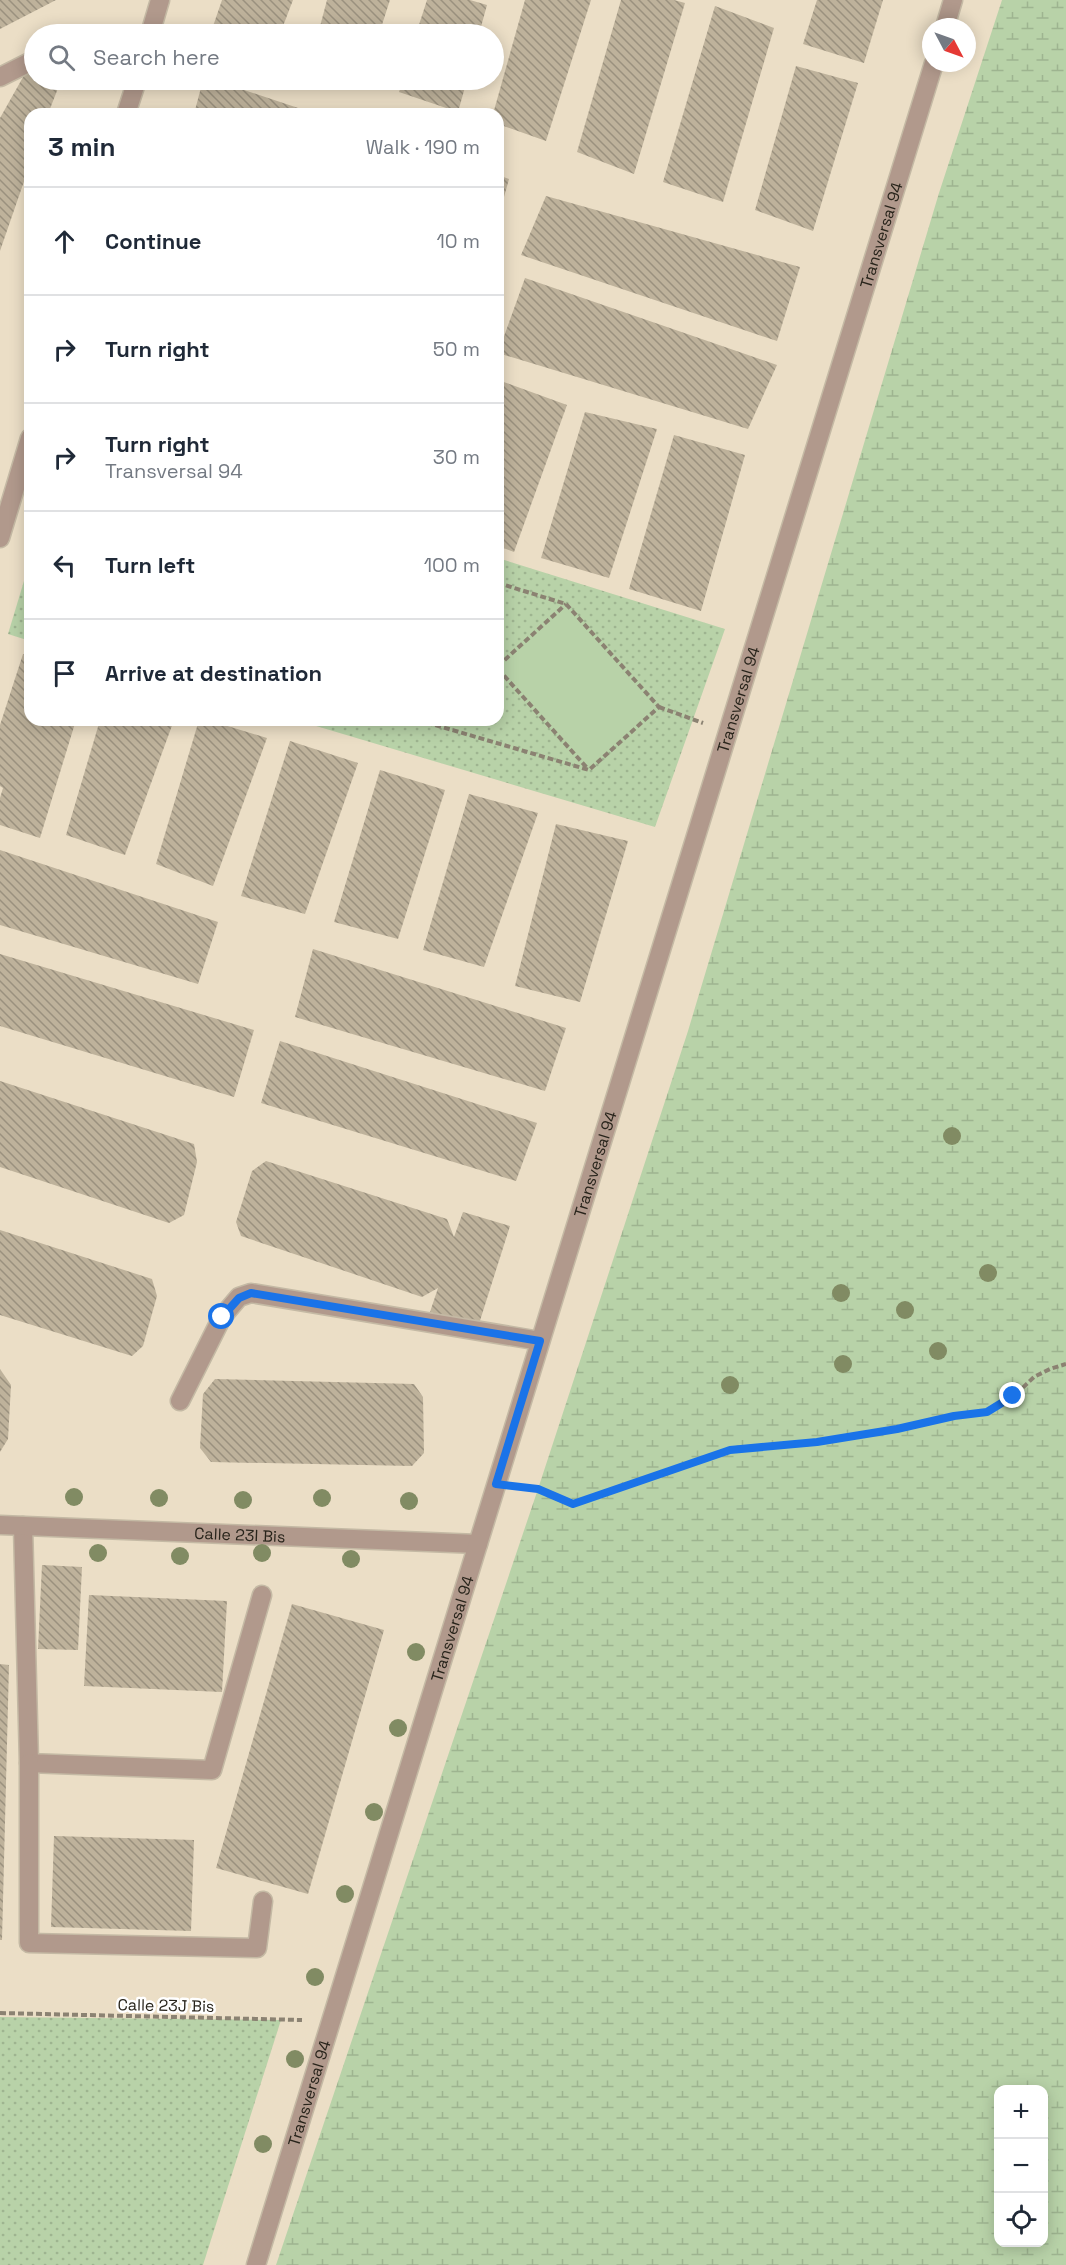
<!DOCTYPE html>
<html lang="en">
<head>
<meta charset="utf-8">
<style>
	:root { --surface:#fff; --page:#f6f6f7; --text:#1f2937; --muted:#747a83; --line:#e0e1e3 }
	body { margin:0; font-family:"Space Grotesk",sans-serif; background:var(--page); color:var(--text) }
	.controls { position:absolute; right:18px; bottom:18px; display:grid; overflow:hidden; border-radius:12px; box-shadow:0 3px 15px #0003 }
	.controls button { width:54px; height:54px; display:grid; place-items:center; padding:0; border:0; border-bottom:2px solid var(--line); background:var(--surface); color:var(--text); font:30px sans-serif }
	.compass { position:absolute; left:922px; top:18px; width:54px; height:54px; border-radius:50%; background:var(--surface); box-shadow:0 3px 15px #0003; rotate:131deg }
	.stop { position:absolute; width:18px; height:18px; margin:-14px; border:4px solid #1a73e8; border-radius:50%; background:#fff }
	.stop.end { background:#1a73e8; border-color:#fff; box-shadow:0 2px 6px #0008 }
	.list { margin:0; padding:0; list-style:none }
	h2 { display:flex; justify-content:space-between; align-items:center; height:78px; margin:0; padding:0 24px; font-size:26px }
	h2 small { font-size:20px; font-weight:400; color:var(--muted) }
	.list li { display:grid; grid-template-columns:39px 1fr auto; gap:18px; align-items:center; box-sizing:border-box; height:108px; padding:0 24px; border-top:2px solid var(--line) }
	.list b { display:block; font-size:22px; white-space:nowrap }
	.list p { margin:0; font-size:20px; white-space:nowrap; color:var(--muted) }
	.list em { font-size:20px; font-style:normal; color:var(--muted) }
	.icon { flex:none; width:33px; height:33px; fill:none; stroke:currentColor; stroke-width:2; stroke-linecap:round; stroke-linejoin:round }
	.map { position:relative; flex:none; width:1066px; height:2265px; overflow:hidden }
	.search { position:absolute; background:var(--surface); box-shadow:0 3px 15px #0003; left:24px; top:24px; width:480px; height:66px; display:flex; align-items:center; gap:15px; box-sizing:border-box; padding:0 21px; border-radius:33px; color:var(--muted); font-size:22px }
	.panel { position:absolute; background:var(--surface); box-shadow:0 3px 15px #0003; left:24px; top:108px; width:480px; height:618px; border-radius:18px }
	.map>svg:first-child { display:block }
	.green { fill:url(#green-dots) }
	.wetland { fill:url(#wetland-marsh); fill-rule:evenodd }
	.pitch { fill:#b8d2a8 }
	.building { fill:url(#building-back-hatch) }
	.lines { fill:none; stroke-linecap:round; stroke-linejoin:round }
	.lane-casing { stroke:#c4b9a4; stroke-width:21 }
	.street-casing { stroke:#c4b9a4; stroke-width:21 }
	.path { stroke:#8b8272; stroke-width:4; stroke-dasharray:6 3; stroke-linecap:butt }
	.lane { stroke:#b1998c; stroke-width:18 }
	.street { stroke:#b1998c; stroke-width:18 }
	.tree { fill:#818b63 }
	.route { stroke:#1a73e8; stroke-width:8 }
	.labels { text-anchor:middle; stroke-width:5; stroke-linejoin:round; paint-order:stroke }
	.street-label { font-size:16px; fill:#28241b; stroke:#fff }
</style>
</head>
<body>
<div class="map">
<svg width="1066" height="2265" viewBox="0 0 1066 2265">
	<defs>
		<pattern id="green-dots" width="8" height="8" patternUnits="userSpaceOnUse" patternTransform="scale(1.5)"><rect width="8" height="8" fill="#b8d2a8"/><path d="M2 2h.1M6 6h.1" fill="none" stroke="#9eb490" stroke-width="1.8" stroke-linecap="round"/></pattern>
		<pattern id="wetland-marsh" width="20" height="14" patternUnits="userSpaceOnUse" patternTransform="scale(1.5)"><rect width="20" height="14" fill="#b8d2a8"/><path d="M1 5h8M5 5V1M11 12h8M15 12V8" fill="none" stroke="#9eb490"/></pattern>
		<pattern id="building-back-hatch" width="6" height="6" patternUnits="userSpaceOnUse" patternTransform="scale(1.5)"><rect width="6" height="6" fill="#beb29b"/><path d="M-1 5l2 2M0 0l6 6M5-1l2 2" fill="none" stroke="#9a917e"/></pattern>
	</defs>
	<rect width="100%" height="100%" fill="#ebdec6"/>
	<g class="green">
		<path d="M 498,558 L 725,629 L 655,827 L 296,720 L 498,720 Z"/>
		<path d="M 30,561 L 30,641 L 8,634 Z"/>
		<path d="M 0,2017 L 281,2020 L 203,2265 L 0,2265 Z"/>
	</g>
	<path class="wetland" d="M 1002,0 L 1066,0 L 1066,2265 L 276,2265 L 538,1489 L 688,1031 L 939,193 ZM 998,2090 L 1044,2090 L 1044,2242 L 998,2242 Z"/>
	<path class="pitch" d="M 566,604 L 659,707 L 589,770 L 498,669 L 498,666 Z"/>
	<g class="building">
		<path d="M 0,0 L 56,0 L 0,29 Z"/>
		<path d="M 222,0 L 293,0 L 280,34 L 216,34 L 211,32 Z"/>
		<path d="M 327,0 L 390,0 L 379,34 L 318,34 Z"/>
		<path d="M 427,0 L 470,0 L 487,5 L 479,34 L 416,34 Z"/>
		<path d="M 525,0 L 591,0 L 546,141 L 498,124 L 498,114 L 493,114 Z"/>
		<path d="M 621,0 L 674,0 L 685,3 L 634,174 L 577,152 Z"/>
		<path d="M 817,0 L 883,0 L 864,63 L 803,44 Z"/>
		<path d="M 715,6 L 774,28 L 723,202 L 663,182 Z"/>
		<path d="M 796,66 L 858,83 L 813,231 L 755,210 Z"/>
		<path d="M 27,70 L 34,73 L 34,80 L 51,80 L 60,83 L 48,114 L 30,114 L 30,164 L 0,251 L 0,118 Z"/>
		<path d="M 203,80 L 214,80 L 316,114 L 194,114 Z"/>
		<path d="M 346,80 L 365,80 L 363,85 Z"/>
		<path d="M 403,80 L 467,80 L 458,112 L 399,92 Z"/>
		<path d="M 498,175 L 509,179 L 499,215 L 498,215 Z"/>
		<path d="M 546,196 L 800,267 L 777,341 L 521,255 Z"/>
		<path d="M 525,278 L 777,365 L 748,429 L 498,353 Z"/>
		<path d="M 501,381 L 567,405 L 514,552 L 498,546 L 498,391 Z"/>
		<path d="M 585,412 L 657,429 L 609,578 L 541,558 Z"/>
		<path d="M 674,435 L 745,455 L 701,611 L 629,589 Z"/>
		<path d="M 23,654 L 30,657 L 30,720 L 76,720 L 40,838 L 0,825 L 0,798 L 3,788 L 0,786 L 0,725 Z"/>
		<path d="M 100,720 L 174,720 L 125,855 L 66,835 Z"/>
		<path d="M 199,720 L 208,720 L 267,738 L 213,886 L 156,864 Z"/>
		<path d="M 290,741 L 358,763 L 305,914 L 241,896 Z"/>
		<path d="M 380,770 L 445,790 L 398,939 L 334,922 Z"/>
		<path d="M 469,794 L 538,813 L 484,967 L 423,950 Z"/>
		<path d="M 556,824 L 628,841 L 580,1002 L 515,986 Z"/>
		<path d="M 0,850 L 218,922 L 198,984 L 0,925 Z"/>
		<path d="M 313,949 L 566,1028 L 545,1091 L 295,1017 Z"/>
		<path d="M 0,954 L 254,1030 L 234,1097 L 0,1026 Z"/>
		<path d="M 280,1041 L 537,1123 L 516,1181 L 261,1103 Z"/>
		<path d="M 0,1081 L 194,1144 L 197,1162 L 184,1215 L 169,1223 L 0,1167 Z"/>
		<path d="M 266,1161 L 447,1219 L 454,1237 L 463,1212 L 510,1226 L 478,1327 L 430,1312 L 438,1288 L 422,1297 L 241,1236 L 236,1222 L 252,1171 Z"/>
		<path d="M 0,1230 L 152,1279 L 157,1296 L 143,1346 L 132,1356 L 0,1315 Z"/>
		<path d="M 0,1369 L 11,1385 L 8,1439 L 0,1452 Z"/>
		<path d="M 215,1379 L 414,1384 L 423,1397 L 424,1453 L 412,1466 L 211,1462 L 200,1448 L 203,1394 Z"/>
		<path d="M 42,1565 L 82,1567 L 78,1650 L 38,1649 Z"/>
		<path d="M 89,1595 L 227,1601 L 222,1692 L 84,1686 Z"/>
		<path d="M 292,1604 L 384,1630 L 308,1894 L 216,1868 Z"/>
		<path d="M 0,1664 L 9,1665 L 2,1940 L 0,1940 Z"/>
		<path d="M 54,1836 L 194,1840 L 191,1931 L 51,1927 Z"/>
	</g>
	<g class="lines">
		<defs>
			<g id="lane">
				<path d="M 180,1401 L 222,1317 L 239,1297 L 251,1293 L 540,1341"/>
				<path d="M 23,1526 L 29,1763 L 212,1770 L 262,1595"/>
				<path d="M 29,1763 L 29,1943 L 257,1948 L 263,1901"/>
			</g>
			<g id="street">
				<path d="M 945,27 L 953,0"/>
				<path d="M 150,34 L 160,0"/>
				<path d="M 0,77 L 34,60"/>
				<path d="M 126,114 L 137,80"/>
				<path d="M 0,538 L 30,438"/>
				<path id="s1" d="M 0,1525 L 478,1544"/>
				<path id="s2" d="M 256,2265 L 934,63"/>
			</g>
		</defs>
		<use href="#lane" class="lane-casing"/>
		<use href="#street" class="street-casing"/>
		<g class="path">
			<path d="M 498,666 L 566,604"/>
			<path d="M 498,669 L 588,769"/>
			<path d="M 659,707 L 703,723"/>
			<path d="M 418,720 L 589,770 L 659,707 L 566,604 L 498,583"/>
			<path d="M 524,1487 L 538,1489 L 573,1504 L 730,1450 L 817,1442 L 897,1429 L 954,1416 L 987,1412 L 1013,1397 L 1034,1377 L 1050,1369 L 1066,1364"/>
			<path d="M 0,2013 L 302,2020"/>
		</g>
		<use href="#lane" class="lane"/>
		<use href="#street" class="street"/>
	</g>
	<g class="tree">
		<circle cx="952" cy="1136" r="9"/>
		<circle cx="988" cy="1273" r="9"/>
		<circle cx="841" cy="1293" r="9"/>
		<circle cx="905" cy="1310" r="9"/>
		<circle cx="938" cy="1351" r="9"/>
		<circle cx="843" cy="1364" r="9"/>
		<circle cx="730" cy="1385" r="9"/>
		<circle cx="74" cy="1497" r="9"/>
		<circle cx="159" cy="1498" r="9"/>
		<circle cx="322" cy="1498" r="9"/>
		<circle cx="243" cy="1500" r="9"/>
		<circle cx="409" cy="1501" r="9"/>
		<circle cx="98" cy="1553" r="9"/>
		<circle cx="262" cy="1553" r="9"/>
		<circle cx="180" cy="1556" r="9"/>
		<circle cx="351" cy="1559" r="9"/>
		<circle cx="416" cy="1652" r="9"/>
		<circle cx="398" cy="1728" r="9"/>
		<circle cx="374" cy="1812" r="9"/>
		<circle cx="345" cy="1894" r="9"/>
		<circle cx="315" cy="1977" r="9"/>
		<circle cx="295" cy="2059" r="9"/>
		<circle cx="263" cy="2144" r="9"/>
	</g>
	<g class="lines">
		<path class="route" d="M 222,1317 L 239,1298 L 251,1293 L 540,1341 L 496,1484 L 538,1489 L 573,1504 L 730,1450 L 817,1442 L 897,1429 L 954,1416 L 987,1412 L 1013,1396"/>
	</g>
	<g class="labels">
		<g class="street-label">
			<text dy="6" stroke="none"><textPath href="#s2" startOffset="2124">Transversal 94</textPath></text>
			<text dy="6" stroke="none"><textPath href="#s2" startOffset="1638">Transversal 94</textPath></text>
			<text dy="6" stroke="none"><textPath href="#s2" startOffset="1152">Transversal 94</textPath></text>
			<text dy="6" stroke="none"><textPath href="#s1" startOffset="240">Calle 23I Bis</textPath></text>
			<text dy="6" stroke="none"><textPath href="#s2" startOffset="666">Transversal 94</textPath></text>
			<text transform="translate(166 2005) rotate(1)" y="6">Calle 23J Bis</text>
			<text dy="6" stroke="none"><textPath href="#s2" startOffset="180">Transversal 94</textPath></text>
		</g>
	</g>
</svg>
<div class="controls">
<button>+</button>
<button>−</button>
<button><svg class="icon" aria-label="locate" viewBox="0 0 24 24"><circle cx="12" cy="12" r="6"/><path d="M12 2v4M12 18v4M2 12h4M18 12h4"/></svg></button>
</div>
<svg class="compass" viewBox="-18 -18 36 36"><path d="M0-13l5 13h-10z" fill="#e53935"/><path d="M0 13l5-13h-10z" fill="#747a83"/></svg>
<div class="stop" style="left:222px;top:1317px"></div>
<div class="stop end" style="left:1013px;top:1396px"></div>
<div class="search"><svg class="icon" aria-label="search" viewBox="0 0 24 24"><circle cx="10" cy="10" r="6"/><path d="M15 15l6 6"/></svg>Search here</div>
<section class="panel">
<h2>3 min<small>Walk · 190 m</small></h2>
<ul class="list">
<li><svg class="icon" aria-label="ahead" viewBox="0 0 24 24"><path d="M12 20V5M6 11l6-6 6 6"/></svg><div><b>Continue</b></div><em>10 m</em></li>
<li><svg class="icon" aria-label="right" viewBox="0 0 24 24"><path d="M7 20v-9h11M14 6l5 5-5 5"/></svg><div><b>Turn right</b></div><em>50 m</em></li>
<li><svg class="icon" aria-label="right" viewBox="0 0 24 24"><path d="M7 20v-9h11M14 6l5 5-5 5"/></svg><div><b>Turn right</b><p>Transversal 94</p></div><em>30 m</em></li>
<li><svg class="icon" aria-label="left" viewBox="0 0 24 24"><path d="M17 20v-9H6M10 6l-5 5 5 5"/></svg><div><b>Turn left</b></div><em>100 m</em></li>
<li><svg class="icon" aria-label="arrive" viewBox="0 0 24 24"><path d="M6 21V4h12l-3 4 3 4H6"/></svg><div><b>Arrive at destination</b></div></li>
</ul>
</section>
</div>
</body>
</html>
